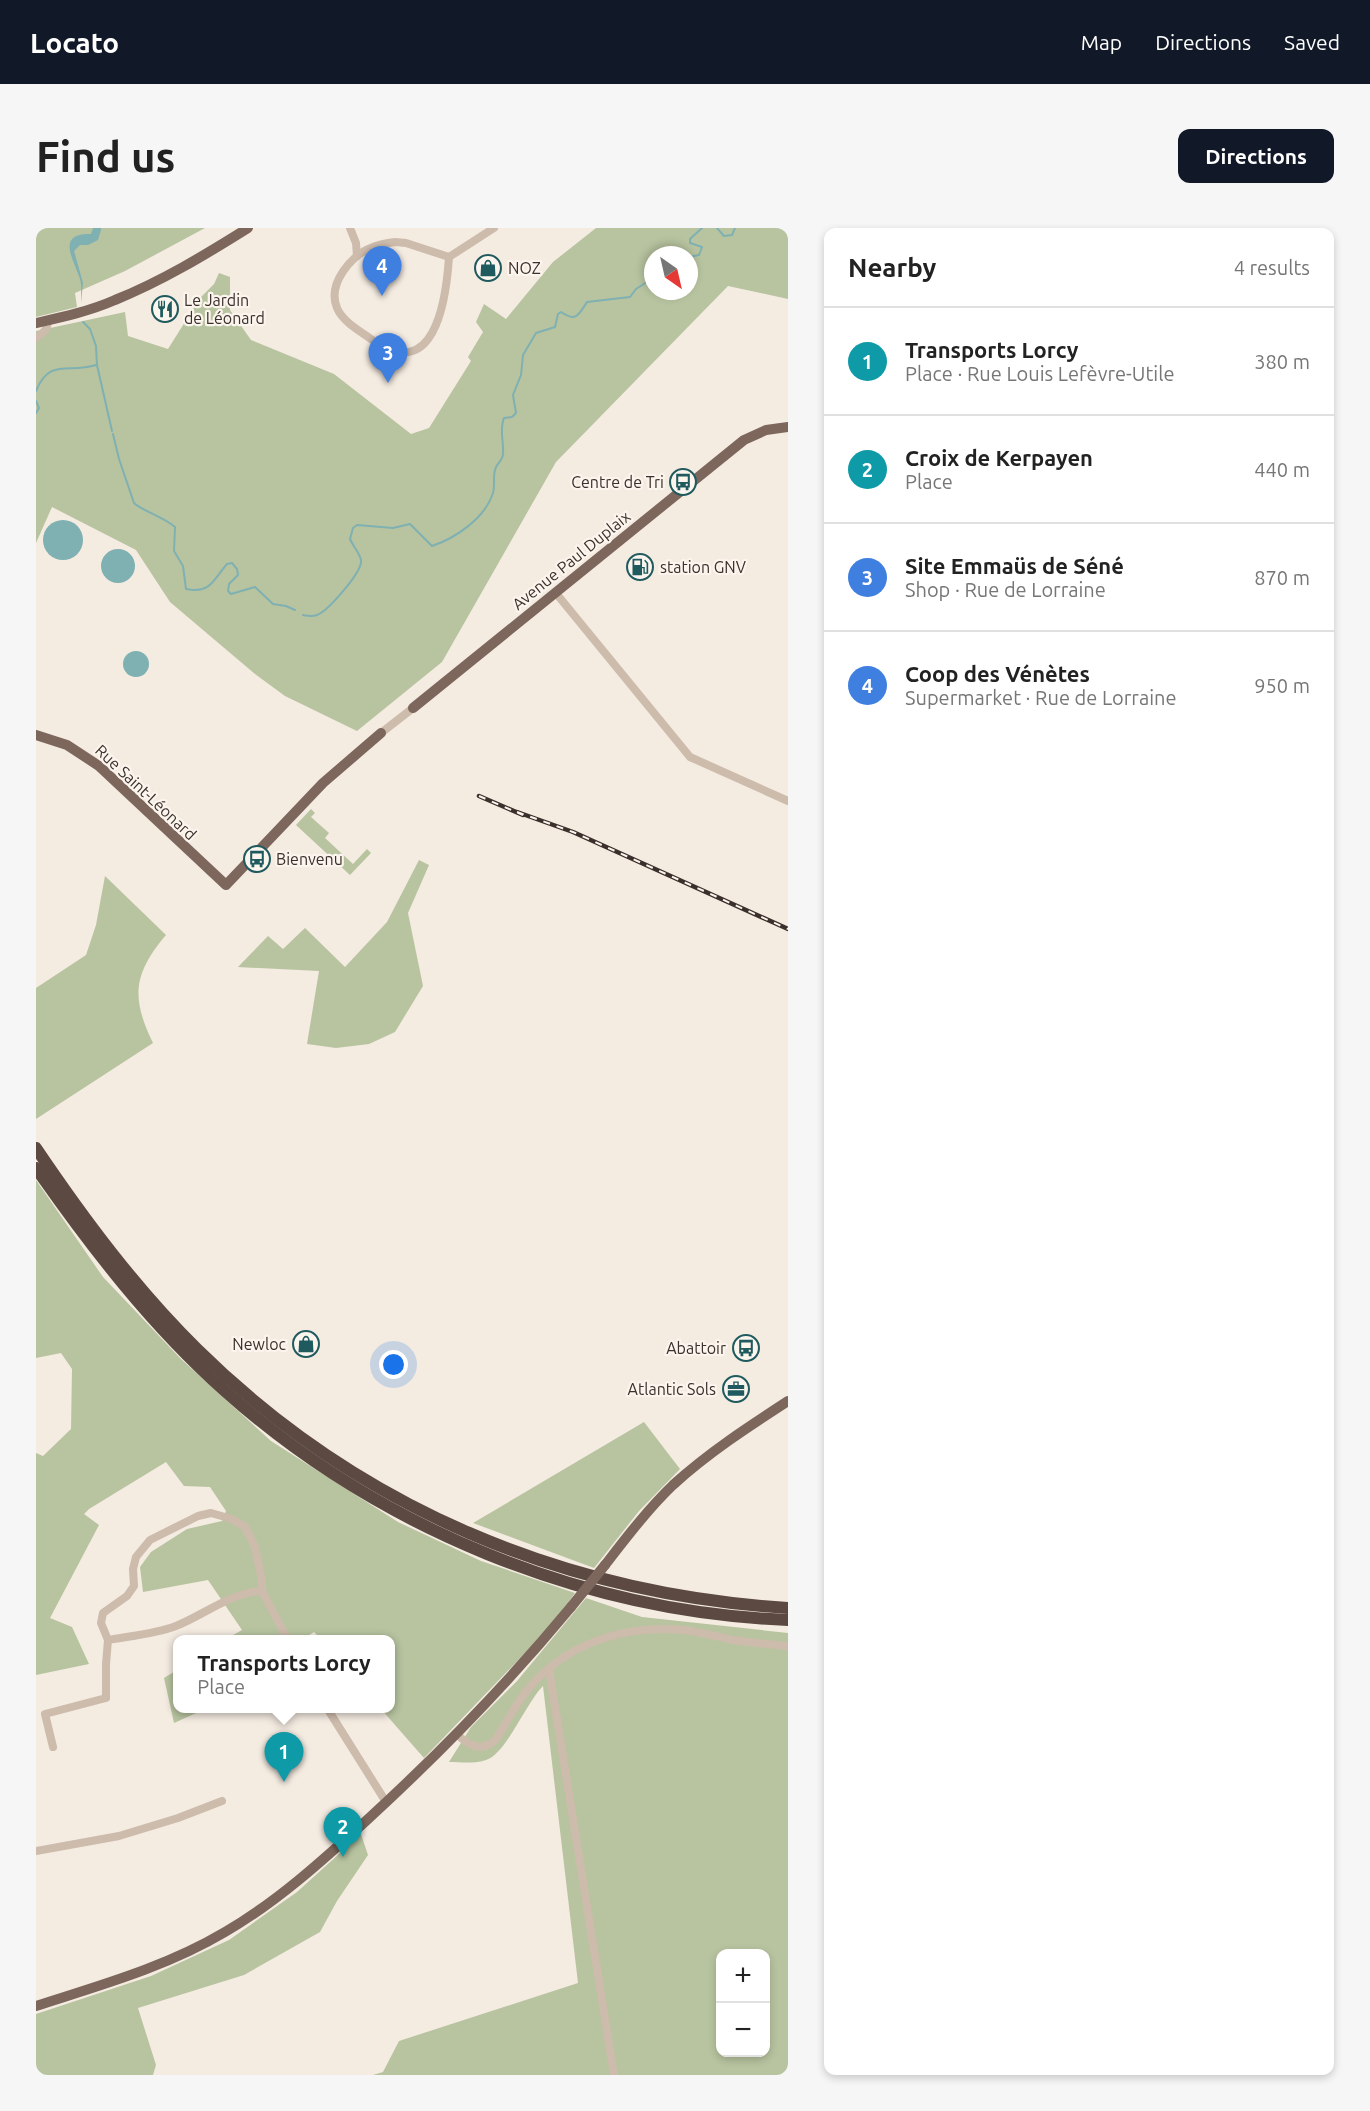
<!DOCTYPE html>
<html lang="en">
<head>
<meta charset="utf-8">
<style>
	:root { --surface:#fff; --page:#f6f6f6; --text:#222; --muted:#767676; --line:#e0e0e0; --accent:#111827 }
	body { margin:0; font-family:Ubuntu,sans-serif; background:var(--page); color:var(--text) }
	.controls { position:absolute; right:18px; bottom:18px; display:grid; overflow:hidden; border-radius:12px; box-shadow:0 3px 9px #0003 }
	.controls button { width:54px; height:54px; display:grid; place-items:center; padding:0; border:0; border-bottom:2px solid var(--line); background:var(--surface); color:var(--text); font:30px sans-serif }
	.compass { position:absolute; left:608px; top:18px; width:54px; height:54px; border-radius:50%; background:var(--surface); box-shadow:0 3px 9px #0003; rotate:146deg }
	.you { position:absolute; left:358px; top:1137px; width:21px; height:21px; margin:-15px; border:4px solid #fff; border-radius:50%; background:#1a73e8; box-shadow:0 0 0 9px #1a73e833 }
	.badge { display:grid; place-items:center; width:39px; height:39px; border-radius:50%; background:var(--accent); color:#fff; font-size:20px; font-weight:700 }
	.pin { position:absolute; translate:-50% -50px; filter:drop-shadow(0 2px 3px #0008) }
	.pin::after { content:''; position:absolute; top:32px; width:21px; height:18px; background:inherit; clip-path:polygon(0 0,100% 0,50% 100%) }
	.popup { position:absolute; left:137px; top:1407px; width:222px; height:78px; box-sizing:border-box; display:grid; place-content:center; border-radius:12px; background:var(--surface); filter:drop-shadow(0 2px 4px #0005); font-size:20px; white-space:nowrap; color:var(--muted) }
	.popup b { font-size:22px; color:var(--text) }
	.popup::after { content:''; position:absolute; left:50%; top:100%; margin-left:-12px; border:12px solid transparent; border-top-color:var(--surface) }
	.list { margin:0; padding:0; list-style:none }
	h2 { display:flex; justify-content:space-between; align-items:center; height:78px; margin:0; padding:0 24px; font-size:26px }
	h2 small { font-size:20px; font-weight:400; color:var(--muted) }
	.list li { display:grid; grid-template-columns:39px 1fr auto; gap:18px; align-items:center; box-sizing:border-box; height:108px; padding:0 24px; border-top:2px solid var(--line) }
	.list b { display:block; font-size:22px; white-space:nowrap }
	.list p { margin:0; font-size:20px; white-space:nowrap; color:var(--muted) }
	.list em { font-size:20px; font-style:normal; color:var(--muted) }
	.map { position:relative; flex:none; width:752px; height:1847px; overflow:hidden; border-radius:12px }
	header { display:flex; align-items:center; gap:36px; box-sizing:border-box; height:84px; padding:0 30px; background:var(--accent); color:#fff }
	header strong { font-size:28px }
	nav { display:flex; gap:33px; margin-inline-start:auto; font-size:21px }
	.intro { display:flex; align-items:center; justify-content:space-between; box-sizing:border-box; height:144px; padding:0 36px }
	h1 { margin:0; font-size:42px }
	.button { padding:15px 27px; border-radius:12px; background:var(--accent); color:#fff; font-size:21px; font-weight:700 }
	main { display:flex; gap:36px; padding:0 36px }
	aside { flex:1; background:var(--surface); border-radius:12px; box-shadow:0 3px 9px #0003 }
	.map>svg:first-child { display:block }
	.green { fill:#b8c4a0; fill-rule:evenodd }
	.water { fill:#7fb0b2 }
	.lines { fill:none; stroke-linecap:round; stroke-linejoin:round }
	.stream { stroke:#7fb0b2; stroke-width:2 }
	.minor { stroke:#cdbbac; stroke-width:8 }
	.major { stroke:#7d675c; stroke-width:10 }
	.highway { stroke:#5c4a42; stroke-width:12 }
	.rail-casing { stroke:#3b302b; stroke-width:4.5 }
	.rail { stroke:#fbf5ee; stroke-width:2; stroke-dasharray:7; stroke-linecap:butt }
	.major-bridge { stroke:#7d675c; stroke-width:10 }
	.labels { text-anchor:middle; stroke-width:4.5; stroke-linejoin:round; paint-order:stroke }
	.poi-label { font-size:16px; fill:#3b302b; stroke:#fbf5ee; text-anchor:start }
	.street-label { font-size:16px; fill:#3b302b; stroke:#fbf5ee }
</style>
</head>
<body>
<header>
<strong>Locato</strong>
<nav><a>Map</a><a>Directions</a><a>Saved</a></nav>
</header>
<div class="intro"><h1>Find us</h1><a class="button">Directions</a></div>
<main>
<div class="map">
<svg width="752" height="1847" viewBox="0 0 752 1847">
	<rect width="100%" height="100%" fill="#f4ebe1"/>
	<g class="green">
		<path d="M 0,0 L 169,0 L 89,43 L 39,65 L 41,79 L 0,89 Z"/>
		<path d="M 560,0 L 752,0 L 752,71 L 692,58 L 520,234 L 406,434 L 321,503 L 249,468 L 219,446 L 134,374 L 100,322 L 16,279 L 0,315 L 0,103 L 89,84 L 92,108 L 132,121 L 164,70 L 178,56 L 183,45 L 194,49 L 194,82 L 215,112 L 298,146 L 375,206 L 393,200 L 435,133 L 432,129 L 447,104 L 440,94 L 448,76 L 470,91 L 517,34 ZM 617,27 L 653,27 L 653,63 L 617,63 Z"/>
		<path d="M 275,581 L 279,585 L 275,589 L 293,605 L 289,610 L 317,636 L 331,621 L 335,625 L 314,647 L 260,597 Z"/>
		<path d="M 383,632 L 393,637 L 372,685 L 387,758 L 359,804 L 333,816 L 300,820 L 271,816 L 283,743 L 202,739 L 232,708 L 247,721 L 269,700 L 309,739 L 351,694 Z"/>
		<path d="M 69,648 L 130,707 C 97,746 95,770 117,815 L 0,891 L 0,760 L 50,727 L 60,697 Z"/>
		<path d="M 0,952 L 67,1049 L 145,1131 L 235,1213 L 362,1294 L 445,1333 L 539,1365 L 514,1399 L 388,1530 L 345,1481 L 354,1480 L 354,1412 L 285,1411 L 278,1404 L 267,1411 L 190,1411 L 206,1402 L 172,1352 L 107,1364 L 104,1339 L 115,1324 L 151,1301 L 186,1293 L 190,1283 L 174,1259 L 148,1258 L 130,1234 L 53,1281 L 48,1286 L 63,1297 L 14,1390 L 36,1399 L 53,1436 L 0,1447 L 0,1225 L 7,1228 L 35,1201 L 36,1141 L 25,1125 L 0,1130 Z"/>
		<path d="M 608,1194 L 644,1241 L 603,1283 L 558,1340 L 437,1295 Z"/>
		<path d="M 550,1370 L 606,1389 L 752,1405 L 752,1847 L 337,1847 L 347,1844 L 363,1813 L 542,1755 L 507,1458 C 490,1475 470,1526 450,1532 C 439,1536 425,1534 413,1534 L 435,1499 L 481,1453 ZM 684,1726 L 730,1726 L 730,1824 L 684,1824 Z"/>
		<path d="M 141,1442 L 142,1480 L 169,1481 L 138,1495 L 128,1450 Z"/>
		<path d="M 325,1606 L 332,1627 L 301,1673 L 284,1704 L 208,1747 L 102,1780 L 120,1837 L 117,1847 L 0,1847 L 0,1786 L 115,1748 L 193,1712 L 261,1664 Z"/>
	</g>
	<g class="water">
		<path d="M 57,0 L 65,0 L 65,2 L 62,12 L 52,17 L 44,17 L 38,23 L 47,55 L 45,75 C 45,67 46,58 44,51 C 38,32 19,5 55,6 Z"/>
		<circle cx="27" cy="312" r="20"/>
		<circle cx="82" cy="338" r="17"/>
		<circle cx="100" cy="436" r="13"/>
	</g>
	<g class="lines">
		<g class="stream">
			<path d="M 681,0 L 688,8 L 696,7 L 699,0"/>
			<path d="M 653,29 L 663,27 L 666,19 L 654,15 L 654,11 L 666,0"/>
			<path d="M 47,94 L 54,101 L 60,118 L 61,137 L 76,203"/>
			<path d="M 0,163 C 14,129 33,146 60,137"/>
			<path d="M 0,173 L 3,180 L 0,185"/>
			<path d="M 77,206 L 83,231 L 98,275 C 108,284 126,288 139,299 L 138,323 L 147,338 L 150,361 C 175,366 177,352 191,336 L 196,335 L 201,341 L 202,347 L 193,356 L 192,363 L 195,366 L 219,359 L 237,376 L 250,378 L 259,382"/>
			<path d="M 267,387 C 272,388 276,389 281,387 C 292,383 327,343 325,332 C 324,326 317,318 314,311 L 317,300 L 321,297 L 357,300 L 374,296 L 396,318 C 420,310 449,290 457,265 C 459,257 457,249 459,242 C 460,235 467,233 467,226 C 468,213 463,202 468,190 L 476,189 L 480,185 L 477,167 L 485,147 L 487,127 L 500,105 L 519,99 L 522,86 L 525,84 C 540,94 542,88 551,74 L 594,69 L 600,61 L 617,50"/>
		</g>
		<g class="minor">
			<path d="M 314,0 L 320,15 L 321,28"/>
			<path d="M 359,14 L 370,15 L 413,29 C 410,74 398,157 335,111 C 324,103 307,94 301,80 C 291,56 315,27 337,19 C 344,16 351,15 359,14 Z"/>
			<path d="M 413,29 L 458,0"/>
			<path d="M 0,110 C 7,105 12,102 12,92"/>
			<path d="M 519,364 L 654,529 L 752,573"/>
			<path d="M 345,505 L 377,480"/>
			<path d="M 72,1412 C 94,1408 119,1406 140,1398 C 168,1387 195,1364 226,1363 L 252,1412"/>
			<path d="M 513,1441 L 578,1847"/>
			<path d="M 291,1480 L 350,1574"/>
			<path d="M 420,1505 C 432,1518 447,1525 460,1511 C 470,1496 478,1479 489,1465 C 527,1416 588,1396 648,1402 C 665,1404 681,1409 697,1412 C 715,1415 734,1416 752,1418"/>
			<path d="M 17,1519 L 9,1486 L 70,1470 L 70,1436 L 72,1412 L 65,1395 L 67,1385 L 91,1368 L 98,1358 L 97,1341 L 100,1329 L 114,1312 L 162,1288 L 175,1285 L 196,1291 L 209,1299 L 219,1319 L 226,1353 L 226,1363"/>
			<path d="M 0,1623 L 83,1608 L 142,1590 L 186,1573"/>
		</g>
		<g class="major">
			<path d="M 0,95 C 27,89 54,83 79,72 C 126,53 169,27 212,0"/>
			<path d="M 377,480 L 708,212 L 730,202 L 752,199"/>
			<path d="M 0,507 L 31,517 L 63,538 L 190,657 L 287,555 L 345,505"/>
			<path d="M 569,1337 C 590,1310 612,1281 637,1257 C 672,1225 712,1199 752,1173"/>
			<path d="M 0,1778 C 65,1757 130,1739 189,1704 C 241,1674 287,1632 331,1592 C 404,1525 472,1455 535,1379"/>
		</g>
		<g class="highway">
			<path d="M 0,920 C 48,991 100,1061 161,1121 C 322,1280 528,1366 752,1380"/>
			<path d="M 0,940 C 56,1020 116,1098 189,1163 C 342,1300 547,1384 752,1392"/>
		</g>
		<defs>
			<g id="rail">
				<path d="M 443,568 L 487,587"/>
				<path d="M 481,584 L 537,604 L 752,701"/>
			</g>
		</defs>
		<use href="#rail" class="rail-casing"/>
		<use href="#rail" class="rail"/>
		<path class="major-bridge" d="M 535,1379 L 569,1337"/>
	</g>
	<defs>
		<symbol id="shop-ring" viewBox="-11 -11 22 22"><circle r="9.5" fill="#fbf5ee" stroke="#1f5a5e" stroke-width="1.5"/><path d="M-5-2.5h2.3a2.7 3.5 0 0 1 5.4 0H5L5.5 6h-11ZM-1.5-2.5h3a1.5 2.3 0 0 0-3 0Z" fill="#1f5a5e"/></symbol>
		<symbol id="restaurant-ring" viewBox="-11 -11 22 22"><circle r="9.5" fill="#fbf5ee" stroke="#1f5a5e" stroke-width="1.5"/><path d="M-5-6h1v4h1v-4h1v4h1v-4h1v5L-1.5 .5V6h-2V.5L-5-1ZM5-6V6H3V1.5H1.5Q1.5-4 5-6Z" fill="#1f5a5e"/></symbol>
		<symbol id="bus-ring" viewBox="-11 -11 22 22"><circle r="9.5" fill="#fbf5ee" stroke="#1f5a5e" stroke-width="1.5"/><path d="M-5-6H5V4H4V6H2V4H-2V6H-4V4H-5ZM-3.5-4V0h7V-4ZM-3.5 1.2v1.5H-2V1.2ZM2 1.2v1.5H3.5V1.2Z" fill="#1f5a5e"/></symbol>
		<symbol id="fuel-ring" viewBox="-11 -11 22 22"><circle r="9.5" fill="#fbf5ee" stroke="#1f5a5e" stroke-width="1.5"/><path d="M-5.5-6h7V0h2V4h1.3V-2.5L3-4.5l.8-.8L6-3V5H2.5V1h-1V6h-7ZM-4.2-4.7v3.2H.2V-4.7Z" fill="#1f5a5e"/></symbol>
		<symbol id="office-ring" viewBox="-11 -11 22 22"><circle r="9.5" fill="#fbf5ee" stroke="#1f5a5e" stroke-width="1.5"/><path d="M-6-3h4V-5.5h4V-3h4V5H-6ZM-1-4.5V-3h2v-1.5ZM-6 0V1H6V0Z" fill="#1f5a5e"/></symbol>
	</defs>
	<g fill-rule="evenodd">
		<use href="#shop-ring" x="437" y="25" width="30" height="30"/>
		<use href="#restaurant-ring" x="114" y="66" width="30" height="30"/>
		<use href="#bus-ring" x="632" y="239" width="30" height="30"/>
		<use href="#fuel-ring" x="589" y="324" width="30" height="30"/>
		<use href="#bus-ring" x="206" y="616" width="30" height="30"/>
		<use href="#shop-ring" x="255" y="1101" width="30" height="30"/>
		<use href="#bus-ring" x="695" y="1105" width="30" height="30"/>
		<use href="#office-ring" x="685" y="1146" width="30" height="30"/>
	</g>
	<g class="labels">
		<g class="poi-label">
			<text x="472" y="46">NOZ</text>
			<text x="148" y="78">Le Jardin<tspan x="148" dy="18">de Léonard</tspan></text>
			<text x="628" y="260" text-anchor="end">Centre de Tri</text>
			<text x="624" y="345">station GNV</text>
			<text x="240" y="637">Bienvenu</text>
			<text x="250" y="1122" text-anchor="end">Newloc</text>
			<text x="690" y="1126" text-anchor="end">Abattoir</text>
			<text x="680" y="1167" text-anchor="end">Atlantic Sols</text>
		</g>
		<g class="street-label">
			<text transform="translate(535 332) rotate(-39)" y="6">Avenue Paul Duplaix</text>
			<text transform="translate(110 564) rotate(43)" y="6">Rue Saint-Léonard</text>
		</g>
	</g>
</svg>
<div class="controls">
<button>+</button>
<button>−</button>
</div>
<svg class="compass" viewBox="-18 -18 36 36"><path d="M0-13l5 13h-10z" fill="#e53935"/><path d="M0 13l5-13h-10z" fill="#767676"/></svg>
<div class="you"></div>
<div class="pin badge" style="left:248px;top:1554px;background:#0f9aa8">1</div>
<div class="popup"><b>Transports Lorcy</b>Place</div>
<div class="pin badge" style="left:307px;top:1629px;background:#0f9aa8">2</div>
<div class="pin badge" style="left:352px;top:155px;background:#3f7fe0">3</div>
<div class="pin badge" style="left:346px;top:68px;background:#3f7fe0">4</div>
</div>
<aside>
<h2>Nearby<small>4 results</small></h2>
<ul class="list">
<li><span class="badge" style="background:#0f9aa8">1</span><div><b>Transports Lorcy</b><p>Place · Rue Louis Lefèvre-Utile</p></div><em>380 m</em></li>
<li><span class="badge" style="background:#0f9aa8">2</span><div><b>Croix de Kerpayen</b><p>Place</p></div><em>440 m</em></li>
<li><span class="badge" style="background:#3f7fe0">3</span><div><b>Site Emmaüs de Séné</b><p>Shop · Rue de Lorraine</p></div><em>870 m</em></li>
<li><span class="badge" style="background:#3f7fe0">4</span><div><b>Coop des Vénètes</b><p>Supermarket · Rue de Lorraine</p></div><em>950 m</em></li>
</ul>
</aside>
</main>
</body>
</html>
